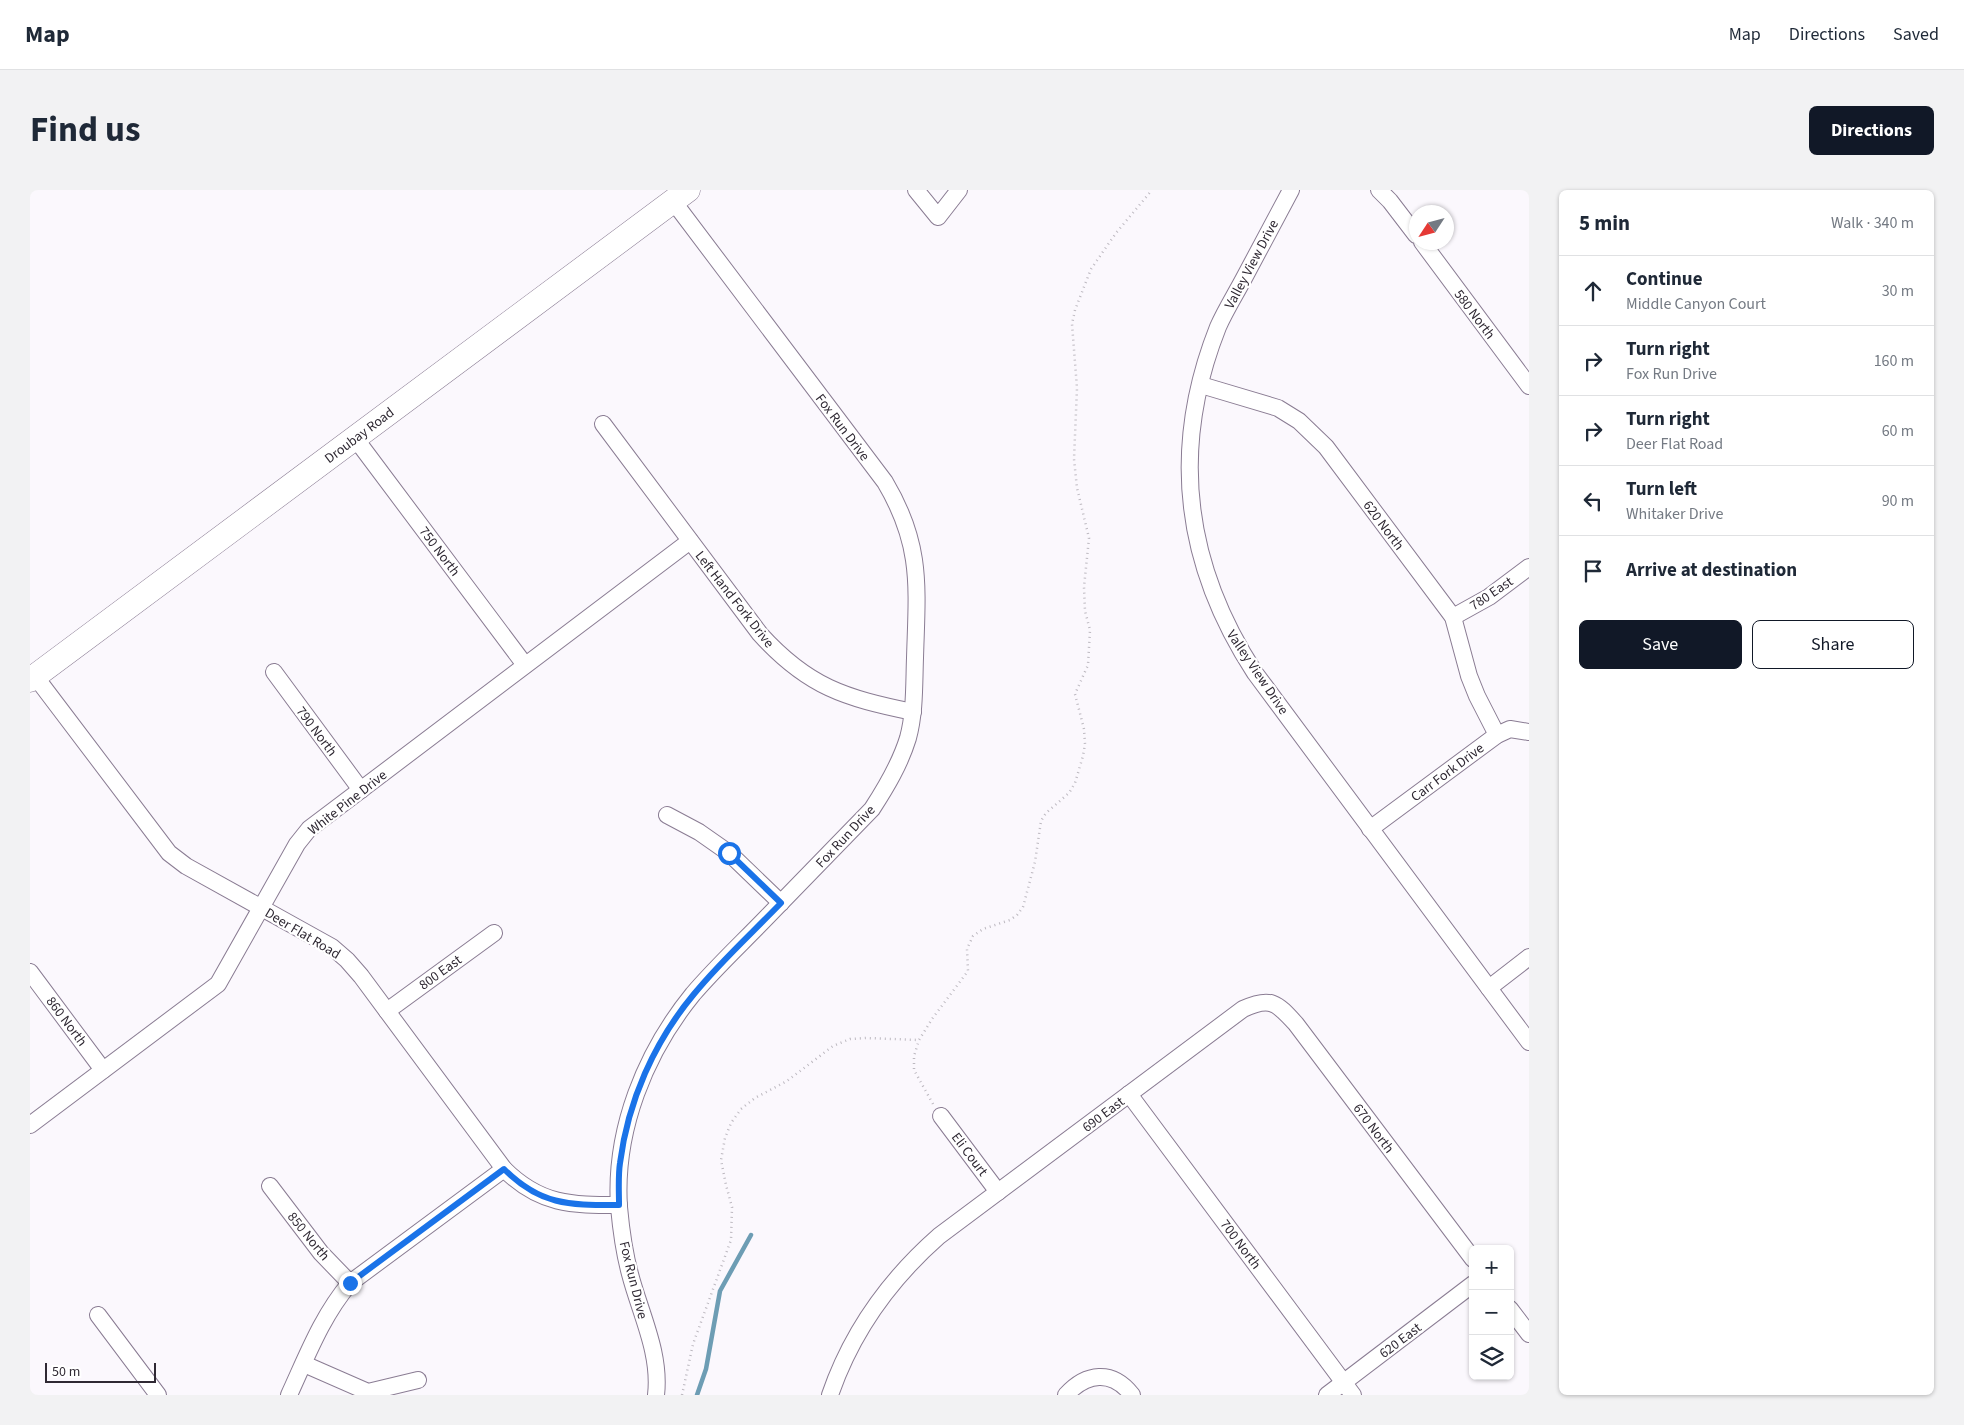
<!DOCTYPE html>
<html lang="en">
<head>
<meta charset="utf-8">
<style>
	:root { --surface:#fff; --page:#f2f2f3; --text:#1f2937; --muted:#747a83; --line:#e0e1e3; --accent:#111827 }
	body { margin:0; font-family:"Source Sans 3",sans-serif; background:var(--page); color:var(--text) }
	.controls { position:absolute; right:15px; bottom:15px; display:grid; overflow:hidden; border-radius:8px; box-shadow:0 1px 4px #0004 }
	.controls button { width:45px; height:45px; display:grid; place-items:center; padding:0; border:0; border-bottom:1px solid var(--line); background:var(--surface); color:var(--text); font:25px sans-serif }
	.compass { position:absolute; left:1379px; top:15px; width:45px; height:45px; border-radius:50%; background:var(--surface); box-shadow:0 1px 4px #0004; rotate:234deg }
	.scale { position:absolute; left:15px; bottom:12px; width:111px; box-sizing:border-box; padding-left:5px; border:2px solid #2f2933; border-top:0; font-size:14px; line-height:18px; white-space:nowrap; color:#2f2933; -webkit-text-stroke:4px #fff; paint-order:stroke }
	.stop { position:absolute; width:15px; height:15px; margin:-11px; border:4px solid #1a73e8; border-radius:50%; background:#fff }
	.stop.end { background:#1a73e8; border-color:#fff; box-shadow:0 1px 5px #0008 }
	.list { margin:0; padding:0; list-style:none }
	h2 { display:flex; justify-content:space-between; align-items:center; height:65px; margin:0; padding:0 20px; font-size:21px }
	h2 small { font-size:16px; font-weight:400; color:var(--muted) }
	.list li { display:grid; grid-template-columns:32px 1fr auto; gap:15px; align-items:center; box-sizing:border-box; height:70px; padding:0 20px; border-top:1px solid var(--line) }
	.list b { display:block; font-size:19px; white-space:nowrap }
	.list p { margin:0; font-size:16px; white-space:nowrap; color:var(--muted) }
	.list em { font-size:16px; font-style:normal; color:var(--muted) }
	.actions { display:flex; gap:10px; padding:15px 20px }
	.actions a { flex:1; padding:11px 0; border:1px solid var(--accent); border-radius:8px; text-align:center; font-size:18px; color:var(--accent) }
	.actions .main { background:var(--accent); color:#fff }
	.icon { flex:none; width:28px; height:28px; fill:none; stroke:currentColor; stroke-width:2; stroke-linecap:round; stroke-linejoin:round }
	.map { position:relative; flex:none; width:1499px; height:1205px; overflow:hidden; border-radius:8px }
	header { display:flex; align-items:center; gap:30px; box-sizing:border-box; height:70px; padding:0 25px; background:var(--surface); border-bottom:1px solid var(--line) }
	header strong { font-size:24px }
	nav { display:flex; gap:28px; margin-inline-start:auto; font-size:18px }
	.intro { display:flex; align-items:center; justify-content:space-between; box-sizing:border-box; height:120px; padding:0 30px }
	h1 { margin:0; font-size:35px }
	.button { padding:12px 22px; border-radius:8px; background:var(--accent); color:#fff; font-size:18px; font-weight:700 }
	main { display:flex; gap:30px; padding:0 30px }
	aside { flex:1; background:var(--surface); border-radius:8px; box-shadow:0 1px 4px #0004 }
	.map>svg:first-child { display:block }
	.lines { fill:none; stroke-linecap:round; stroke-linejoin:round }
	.stream { stroke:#6d9db4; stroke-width:4.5 }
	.street-casing { stroke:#8a7c93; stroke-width:18 }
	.secondary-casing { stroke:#8a7c93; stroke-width:25 }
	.path { stroke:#bdb9c0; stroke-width:2.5; stroke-dasharray:1 4; stroke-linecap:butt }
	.street { stroke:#fff; stroke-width:16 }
	.secondary { stroke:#fff; stroke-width:24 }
	.route { stroke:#1a73e8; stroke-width:6 }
	.labels { text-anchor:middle; stroke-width:4.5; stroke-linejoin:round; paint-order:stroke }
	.street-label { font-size:14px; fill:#2f2933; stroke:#fff }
</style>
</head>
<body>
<header>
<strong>Map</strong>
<nav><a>Map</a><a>Directions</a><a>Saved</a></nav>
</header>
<div class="intro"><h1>Find us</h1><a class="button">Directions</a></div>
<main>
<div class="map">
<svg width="1499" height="1205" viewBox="0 0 1499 1205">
	<rect width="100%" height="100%" fill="#fbf8fd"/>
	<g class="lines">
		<path class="stream" d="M 667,1205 L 676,1179 L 690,1101 L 721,1045"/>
		<defs>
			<g id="street">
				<path d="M 886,0 L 908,27 L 929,0"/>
				<path d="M 1261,0 C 1245,30 1229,60 1213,90 C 1205,105 1195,121 1188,137 C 1140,258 1154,374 1225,483 L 1499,852"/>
				<path d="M 1349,0 L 1360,11 L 1386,45"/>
				<path d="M 1392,52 L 1499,196"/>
				<path d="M 1171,195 L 1248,218 L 1269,231 L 1296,257 L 1423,427 L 1439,486 L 1447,506 L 1467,545"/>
				<path d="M 573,234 L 730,444 C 778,497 815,508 883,522"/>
				<path d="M 325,248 L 495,475"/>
				<path d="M 1423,427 L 1459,407 L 1499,377"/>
				<path d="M 244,482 L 331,600"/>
				<path d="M 5,486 L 139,663 L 156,676 L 302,757 L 317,770 L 331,786 L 474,979 C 510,1015 541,1015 589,1015"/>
				<path d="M 637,625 L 669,642 L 699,663 L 751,713"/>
				<path d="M 1340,639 L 1467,545 L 1480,539 L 1499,542"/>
				<path d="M 0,782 L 73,880"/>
				<path d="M 1459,798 L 1499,767"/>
				<path d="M 357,821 L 464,743"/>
				<path d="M 1099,904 L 1323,1205"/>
				<path d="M 911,926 L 968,1002"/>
				<path d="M 0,935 L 188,794 L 267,654 L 279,639 L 660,351"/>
				<path d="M 240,996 L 291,1063 L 320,1093"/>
				<path d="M 1480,1119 L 1499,1144"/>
				<path d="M 68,1125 L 128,1205"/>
				<path d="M 274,1174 L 338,1202 L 388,1190"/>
				<path d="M 259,1205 C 277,1166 292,1126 320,1093 L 474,979"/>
				<path d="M 626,1205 C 631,1163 610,1123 600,1084 C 594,1062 591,1039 589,1017 C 584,940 615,863 663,804 C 686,777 712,753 737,727 C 772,691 807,655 842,619 C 857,596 870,574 878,548 C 885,522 884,495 885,468 C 887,398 893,356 855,292 L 643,11"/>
				<path d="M 800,1205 C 822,1141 859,1090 909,1046 L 1213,819 C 1241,806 1247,813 1266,834 L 1443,1069"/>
				<path d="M 1036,1205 C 1056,1183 1082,1179 1102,1205"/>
				<path d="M 1297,1205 L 1443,1094"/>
			</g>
			<path id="secondary" d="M 0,490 L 658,0"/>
		</defs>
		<use href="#street" class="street-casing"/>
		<use href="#secondary" class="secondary-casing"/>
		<g class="path">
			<path d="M 903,914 L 884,880 L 884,866 L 889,850 L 902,829 L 938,781 L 937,759 L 943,746 L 953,739 L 980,730 L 987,725 L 993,717 L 1005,672 L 1011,631 L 1016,623 L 1039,603 L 1045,593 L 1053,566 L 1055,554 L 1054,539 L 1045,504 L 1058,475 L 1060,440 L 1055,421 L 1054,397 L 1059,348 L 1047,298 L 1044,269 L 1047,198 L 1042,134 L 1045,120 L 1061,79 L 1086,43 L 1122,0"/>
			<path d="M 652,1205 L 663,1154 L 701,1050 L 702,1017 L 696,995 L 691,970 L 695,948 L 701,933 L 711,919 L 725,908 L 757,891 L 803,856 L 820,849 L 836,848 L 889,850"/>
		</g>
		<use href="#street" class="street"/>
		<use href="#secondary" class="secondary"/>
	</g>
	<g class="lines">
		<path class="route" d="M 320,1093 L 474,979 C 511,1016 540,1015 589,1015 C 589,1001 588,986 590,973 C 598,911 624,852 664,804 C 690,772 722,743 751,713 L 699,663"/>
	</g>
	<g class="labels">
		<g class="street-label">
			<text transform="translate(1221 74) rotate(-62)" y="5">Valley View Drive</text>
			<text transform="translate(1445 124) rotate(53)" y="5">580 North</text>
			<text transform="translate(813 237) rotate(53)" y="5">Fox Run Drive</text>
			<text transform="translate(329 245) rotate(-37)" y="5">Droubay Road</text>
			<text transform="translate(1354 335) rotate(53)" y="5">620 North</text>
			<text transform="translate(410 361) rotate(53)" y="5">750 North</text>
			<text transform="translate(1461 403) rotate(-34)" y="5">780 East</text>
			<text transform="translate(705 409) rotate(52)" y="5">Left Hand Fork Drive</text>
			<text transform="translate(1228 482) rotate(56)" y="5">Valley View Drive</text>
			<text transform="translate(287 541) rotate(53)" y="5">790 North</text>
			<text transform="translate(1417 582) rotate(-37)" y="5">Carr Fork Drive</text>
			<text transform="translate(317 612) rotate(-38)" y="5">White Pine Drive</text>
			<text transform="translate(815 646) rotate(-47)" y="5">Fox Run Drive</text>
			<text transform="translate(273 743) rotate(31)" y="5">Deer Flat Road</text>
			<text transform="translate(410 782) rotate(-36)" y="5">800 East</text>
			<text transform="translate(37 831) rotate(53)" y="5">860 North</text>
			<text transform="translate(1073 924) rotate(-37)" y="5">690 East</text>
			<text transform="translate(1344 938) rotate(53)" y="5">670 North</text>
			<text transform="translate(940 964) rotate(53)" y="5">Eli Court</text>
			<text transform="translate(279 1046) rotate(51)" y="5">850 North</text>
			<text transform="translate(1211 1054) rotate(53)" y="5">700 North</text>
			<text transform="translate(604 1090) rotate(76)" y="5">Fox Run Drive</text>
			<text transform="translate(1370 1150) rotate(-37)" y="5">620 East</text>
		</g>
	</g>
</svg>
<div class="controls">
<button>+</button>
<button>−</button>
<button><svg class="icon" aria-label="layers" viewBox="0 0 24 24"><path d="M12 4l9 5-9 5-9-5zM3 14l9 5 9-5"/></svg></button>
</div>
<svg class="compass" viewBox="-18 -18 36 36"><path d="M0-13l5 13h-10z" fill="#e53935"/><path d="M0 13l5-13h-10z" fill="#747a83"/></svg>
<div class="scale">50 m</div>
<div class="stop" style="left:699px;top:663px"></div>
<div class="stop end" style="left:320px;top:1093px"></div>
</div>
<aside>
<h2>5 min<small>Walk · 340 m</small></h2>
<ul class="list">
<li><svg class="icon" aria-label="ahead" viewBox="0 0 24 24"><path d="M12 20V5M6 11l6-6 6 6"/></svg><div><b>Continue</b><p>Middle Canyon Court</p></div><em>30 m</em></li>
<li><svg class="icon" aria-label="right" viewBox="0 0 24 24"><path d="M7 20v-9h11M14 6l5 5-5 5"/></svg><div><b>Turn right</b><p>Fox Run Drive</p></div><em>160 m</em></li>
<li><svg class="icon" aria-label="right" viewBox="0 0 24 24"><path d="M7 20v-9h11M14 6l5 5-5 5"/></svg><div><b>Turn right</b><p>Deer Flat Road</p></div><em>60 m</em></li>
<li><svg class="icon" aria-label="left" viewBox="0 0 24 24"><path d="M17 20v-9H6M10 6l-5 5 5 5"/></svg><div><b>Turn left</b><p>Whitaker Drive</p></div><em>90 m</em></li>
<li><svg class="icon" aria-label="arrive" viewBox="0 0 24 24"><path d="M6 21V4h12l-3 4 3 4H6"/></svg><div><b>Arrive at destination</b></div></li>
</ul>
<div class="actions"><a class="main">Save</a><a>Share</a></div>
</aside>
</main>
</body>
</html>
